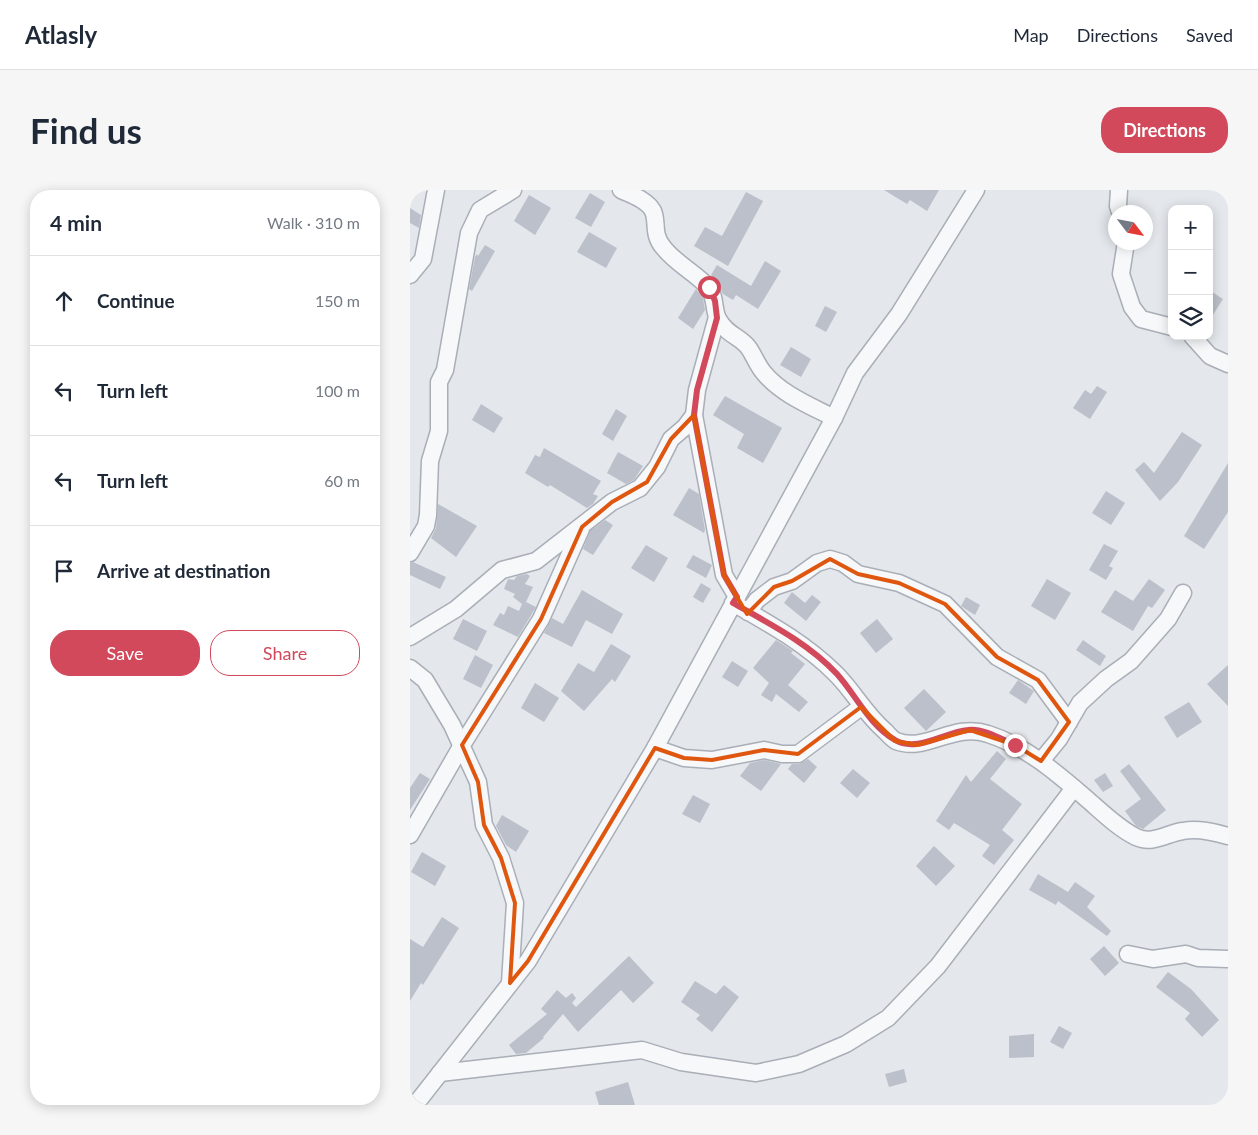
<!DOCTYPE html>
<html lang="en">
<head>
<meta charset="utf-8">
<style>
	:root { --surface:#fff; --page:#f6f6f7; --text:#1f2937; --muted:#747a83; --line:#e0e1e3; --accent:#d1495b }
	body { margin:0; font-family:Lato,sans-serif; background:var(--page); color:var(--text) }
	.controls { position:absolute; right:15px; top:15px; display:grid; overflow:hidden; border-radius:10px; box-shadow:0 2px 12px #0003 }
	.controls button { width:45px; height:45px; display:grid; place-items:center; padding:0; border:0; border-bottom:1px solid var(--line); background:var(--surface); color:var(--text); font:25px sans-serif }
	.compass { position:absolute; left:698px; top:15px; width:45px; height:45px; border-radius:50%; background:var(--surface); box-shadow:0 2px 12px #0003; rotate:122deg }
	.stop { position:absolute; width:15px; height:15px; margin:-11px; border:4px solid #d1495b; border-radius:50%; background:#fff }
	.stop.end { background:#d1495b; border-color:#fff; box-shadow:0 1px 5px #0008 }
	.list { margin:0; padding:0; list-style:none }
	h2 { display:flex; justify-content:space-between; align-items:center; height:65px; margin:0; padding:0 20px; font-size:21px }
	h2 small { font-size:16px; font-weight:400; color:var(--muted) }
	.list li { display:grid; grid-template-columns:32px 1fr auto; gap:15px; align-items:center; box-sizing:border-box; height:90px; padding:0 20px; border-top:1px solid var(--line) }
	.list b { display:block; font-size:19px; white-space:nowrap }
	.list em { font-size:16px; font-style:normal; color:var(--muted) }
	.actions { display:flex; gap:10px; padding:15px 20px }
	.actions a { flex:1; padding:11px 0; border:1px solid var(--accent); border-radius:20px; text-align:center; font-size:18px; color:var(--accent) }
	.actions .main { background:var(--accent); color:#fff }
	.icon { flex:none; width:28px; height:28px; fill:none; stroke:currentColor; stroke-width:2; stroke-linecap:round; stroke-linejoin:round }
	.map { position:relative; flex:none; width:818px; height:915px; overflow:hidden; border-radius:20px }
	header { display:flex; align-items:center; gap:30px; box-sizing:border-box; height:70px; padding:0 25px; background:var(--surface); border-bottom:1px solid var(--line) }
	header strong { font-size:24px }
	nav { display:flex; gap:28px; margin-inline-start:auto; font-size:18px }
	.intro { display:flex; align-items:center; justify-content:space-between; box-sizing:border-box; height:120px; padding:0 30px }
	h1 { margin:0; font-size:35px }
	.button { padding:12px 22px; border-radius:20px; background:var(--accent); color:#fff; font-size:18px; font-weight:700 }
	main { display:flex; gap:30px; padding:0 30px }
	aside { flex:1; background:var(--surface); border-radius:20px; box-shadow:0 2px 12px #0003 }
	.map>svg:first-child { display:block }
	.building { fill:#bbc0ca }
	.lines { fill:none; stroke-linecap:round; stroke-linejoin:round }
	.minor-casing { stroke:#a9aeb7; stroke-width:19 }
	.minor { stroke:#f7f8fa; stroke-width:16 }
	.route { stroke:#d1495b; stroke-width:6 }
	.marked { fill:none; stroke:#df570f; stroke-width:4; stroke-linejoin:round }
</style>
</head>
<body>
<header>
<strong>Atlasly</strong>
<nav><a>Map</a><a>Directions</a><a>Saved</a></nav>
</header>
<div class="intro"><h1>Find us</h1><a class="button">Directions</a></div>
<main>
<aside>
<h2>4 min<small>Walk · 310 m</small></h2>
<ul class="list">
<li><svg class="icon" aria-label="ahead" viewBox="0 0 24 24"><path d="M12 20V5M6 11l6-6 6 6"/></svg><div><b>Continue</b></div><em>150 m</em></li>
<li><svg class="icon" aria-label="left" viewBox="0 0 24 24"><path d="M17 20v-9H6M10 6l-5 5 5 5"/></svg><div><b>Turn left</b></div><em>100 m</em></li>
<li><svg class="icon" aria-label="left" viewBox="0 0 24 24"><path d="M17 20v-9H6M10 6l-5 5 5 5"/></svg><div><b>Turn left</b></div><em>60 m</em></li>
<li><svg class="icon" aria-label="arrive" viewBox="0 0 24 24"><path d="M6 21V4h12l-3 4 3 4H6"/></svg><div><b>Arrive at destination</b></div></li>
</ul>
<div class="actions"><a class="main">Save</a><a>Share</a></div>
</aside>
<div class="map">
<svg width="818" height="915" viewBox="0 0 818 915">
	<rect width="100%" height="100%" fill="#e4e7ec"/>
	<g class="building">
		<path d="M 474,0 L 529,0 L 517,21 L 500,10 L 497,14 Z"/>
		<path d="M 336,2 L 353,11 L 318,76 L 284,56 L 295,37 L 312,46 Z"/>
		<path d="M 180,3 L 195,12 L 181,37 L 165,28 Z"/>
		<path d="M 119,5 L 141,18 L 125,45 L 104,31 Z"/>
		<path d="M 0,18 L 11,25 L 9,38 L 0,33 Z"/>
		<path d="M 179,42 L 207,58 L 196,78 L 167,62 Z"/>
		<path d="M 75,55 L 85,61 L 62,101 L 59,99 L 65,67 L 67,64 L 68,66 Z"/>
		<path d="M 355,71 L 371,81 L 348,119 L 326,105 L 323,110 L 313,104 L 309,95 L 301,85 L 307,75 L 341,96 Z"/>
		<path d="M 286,99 L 293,108 L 295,120 L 283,139 L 268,128 Z"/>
		<path d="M 799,100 L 813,109 L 799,131 Z"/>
		<path d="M 415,116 L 427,122 L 416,142 L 405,136 Z"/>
		<path d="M 381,157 L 401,169 L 391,187 L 370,175 Z"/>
		<path d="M 687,196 L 697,202 L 680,229 L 663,218 L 675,200 L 681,204 Z"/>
		<path d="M 315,206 L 372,238 L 353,273 L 327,258 L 334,244 L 303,225 Z"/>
		<path d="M 71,214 L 93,228 L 84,243 L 62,230 Z"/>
		<path d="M 206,219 L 217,226 L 203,251 L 192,244 Z"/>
		<path d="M 772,242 L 792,255 L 768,292 L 750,311 L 725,280 L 734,272 L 744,283 Z"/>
		<path d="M 134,258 L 191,291 L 183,304 L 188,306 L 183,314 L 177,318 L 140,295 L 138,297 L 115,283 L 125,265 L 130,267 Z"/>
		<path d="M 208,262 L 233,276 L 224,290 L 216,294 L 197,283 Z"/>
		<path d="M 818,273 L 818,322 L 794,359 L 774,346 Z"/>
		<path d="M 279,298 L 289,304 L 295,340 L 294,343 L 263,325 Z"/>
		<path d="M 696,301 L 715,313 L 701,335 L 682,323 Z"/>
		<path d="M 28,314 L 67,336 L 46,367 L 21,348 L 26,338 Z"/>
		<path d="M 195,330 L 203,335 L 183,365 L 173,359 L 180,341 Z"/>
		<path d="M 694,354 L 708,361 L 699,376 L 703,378 L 696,390 L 679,380 Z"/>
		<path d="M 236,355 L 258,368 L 244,392 L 221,378 Z"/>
		<path d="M 283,365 L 302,375 L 296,388 L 276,377 Z"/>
		<path d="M 3,372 L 36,387 L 30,399 L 0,385 L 0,373 Z"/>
		<path d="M 117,384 L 120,386 L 115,394 L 123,397 L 116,412 L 126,417 L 108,447 L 83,435 L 90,423 L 94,425 L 98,416 L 109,421 L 112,414 L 103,407 L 105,404 L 94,399 L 98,389 L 104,390 L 107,386 Z"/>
		<path d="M 637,389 L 661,403 L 645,430 L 621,416 Z"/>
		<path d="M 739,389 L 755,400 L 742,418 L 738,416 L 723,441 L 691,422 L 705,400 L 723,411 Z"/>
		<path d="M 291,393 L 301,399 L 293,413 L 283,407 Z"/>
		<path d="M 172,400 L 213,424 L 202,444 L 176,430 L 162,457 L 134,443 L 142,428 L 153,434 Z"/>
		<path d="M 382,402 L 395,413 L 402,405 L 411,412 L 396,431 L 374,413 Z"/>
		<path d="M 556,407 L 570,415 L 565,425 L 551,416 Z"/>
		<path d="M 53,429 L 77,441 L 67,461 L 43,449 Z"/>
		<path d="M 467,429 L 483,449 L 466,463 L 450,443 Z"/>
		<path d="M 366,450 L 383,461 L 381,463 L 395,474 L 378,495 L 398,512 L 389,522 L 366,504 L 362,512 L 351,505 L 359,493 L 343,478 Z"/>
		<path d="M 673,450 L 696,466 L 690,476 L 666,460 Z"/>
		<path d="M 201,454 L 221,466 L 205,492 L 202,489 L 174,521 L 151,501 L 168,473 L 184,482 Z"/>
		<path d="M 65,465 L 83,475 L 71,498 L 53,489 Z"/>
		<path d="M 322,471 L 338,481 L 328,497 L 312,487 Z"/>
		<path d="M 818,475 L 818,516 L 797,494 Z"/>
		<path d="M 608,490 L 624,501 L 616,514 L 599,503 Z"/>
		<path d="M 125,493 L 149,508 L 134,532 L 111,518 Z"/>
		<path d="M 514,499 L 536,522 L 516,541 L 494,518 Z"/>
		<path d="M 779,512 L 792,532 L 767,548 L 754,527 Z"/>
		<path d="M 587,561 L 596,569 L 580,589 L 612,614 L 592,640 L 604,650 L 584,675 L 572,666 L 580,655 L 544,633 L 539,640 L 526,631 L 556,585 L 561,592 Z"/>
		<path d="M 398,569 L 407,577 L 394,593 L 378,579 L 382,574 L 389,574 Z"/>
		<path d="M 354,570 L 371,574 L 351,601 L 330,586 L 340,573 Z"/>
		<path d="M 719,574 L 756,620 L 733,639 L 726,636 L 715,621 L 731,609 L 710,581 Z"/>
		<path d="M 443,579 L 460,593 L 447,608 L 430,593 Z"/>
		<path d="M 10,583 L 20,589 L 0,620 L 0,598 Z"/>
		<path d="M 695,583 L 703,596 L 693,602 L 684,590 Z"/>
		<path d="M 283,605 L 300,614 L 290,633 L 272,624 Z"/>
		<path d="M 92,625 L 119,641 L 106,662 L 96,655 L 86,636 Z"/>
		<path d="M 524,656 L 545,676 L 526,696 L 506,676 Z"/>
		<path d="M 12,662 L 36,676 L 25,696 L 1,682 Z"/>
		<path d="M 628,684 L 658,702 L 665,692 L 685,706 L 677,717 L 701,741 L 697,746 L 648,711 L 646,715 L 619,700 Z"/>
		<path d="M 32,727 L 49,738 L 13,795 L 11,793 L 0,811 L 0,749 L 13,757 Z"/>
		<path d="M 694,756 L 709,773 L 695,786 L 680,769 Z"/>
		<path d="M 219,766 L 244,793 L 223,813 L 211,800 L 168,842 L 153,824 L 133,847 L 134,848 L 116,863 L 106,864 L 99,855 L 137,824 L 131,819 L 147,800 L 156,808 L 162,803 L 166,808 L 162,813 L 166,817 Z"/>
		<path d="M 758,782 L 781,799 L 809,830 L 792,847 L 775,829 L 780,823 L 746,797 Z"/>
		<path d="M 285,791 L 306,804 L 314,795 L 329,807 L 302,842 L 286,829 L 290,825 L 271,812 Z"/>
		<path d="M 649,836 L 662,843 L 653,859 L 640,852 Z"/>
		<path d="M 624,844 L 624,867 L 599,868 L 599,846 Z"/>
		<path d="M 494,879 L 497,892 L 479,897 L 475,884 Z"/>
		<path d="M 218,892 L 225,915 L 189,915 L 185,902 Z"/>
	</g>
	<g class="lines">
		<defs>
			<g id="minor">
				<path d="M 211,0 C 222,5 237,10 243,21 C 248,32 242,44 253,57 C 266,74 286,83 298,97 C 306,106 303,119 308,129 C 317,145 329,146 338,157 C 344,165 347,175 354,183 C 371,204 401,216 424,228"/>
				<path d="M 709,0 L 708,16 L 710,22"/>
				<path d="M 716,52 L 711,84 L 722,117 L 731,129 L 762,137"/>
				<path d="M 0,85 L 13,69 L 26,0"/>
				<path d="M 307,127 L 287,200 L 284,225 L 314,385 L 327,407"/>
				<path d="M 782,146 L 800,166 L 818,174"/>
				<path d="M 0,363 L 16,336 L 18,325 L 20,271 L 29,241 L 29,192 L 35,180 L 59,43 L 70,20 L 103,0"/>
				<path d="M 323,413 C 360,434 396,454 426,484 C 444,502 455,524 475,541 C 478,544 482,549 486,551 C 516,563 543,532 578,544 C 616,556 648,584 678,610 C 693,623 708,638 726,647 C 743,655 757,643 773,641 C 788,638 804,642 818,646"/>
				<path d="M 338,422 L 347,410 L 364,397 L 382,391 L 407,373 L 420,369 L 433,373 L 448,384 L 489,393 L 535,414 L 587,467 L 628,490 L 659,532"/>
				<path d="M 0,447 L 46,419 L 92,380 L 126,371 L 202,312 L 230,298 L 247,277 L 261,249 L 275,237 L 284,225"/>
				<path d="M 0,478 L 15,490 L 42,535 L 68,592 L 74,635 L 91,668 L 105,713 L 100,793"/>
				<path d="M 245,558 L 274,568 L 302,570 L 354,560 L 372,564 L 388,564 L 451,517"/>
				<path d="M 631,571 L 649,549 L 670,513 L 696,489 L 721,471 L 758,429 L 773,403"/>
				<path d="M 0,645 L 52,555 L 131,429 L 171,339"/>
				<path d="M 718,764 L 743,769 L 776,764 L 788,768 L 818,769"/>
				<path d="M 30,883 L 232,860 L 271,872 L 346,883 L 389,874 L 436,854 L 478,828 L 528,776 L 664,598"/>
				<path d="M 5,915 L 118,771 L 245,558 L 424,228 L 445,183 L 489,124 L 566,0"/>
			</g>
		</defs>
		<use href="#minor" class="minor-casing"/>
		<use href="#minor" class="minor"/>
	</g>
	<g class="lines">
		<path class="route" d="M 299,97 L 305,111 L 307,128 L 287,200 L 284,225 L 314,385 L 327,407 L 323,413 C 360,434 398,453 427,484 C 446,505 459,535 485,550 C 507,563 535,542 558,540 C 573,538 591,549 605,555"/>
	</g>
	<path class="marked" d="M 284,225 L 314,385 L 337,424 L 364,397 L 382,391 L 420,369 L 448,384 L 489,393 L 535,414 L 587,467 L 628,490 L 659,532 L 631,571 L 605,555 L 560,540 L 507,555 L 485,551 L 451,517 L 388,564 L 354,560 L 302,570 L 274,568 L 245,558 L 118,771 L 100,793 L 105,713 L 91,668 L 74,635 L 68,592 L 52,555 L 131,429 L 172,337 L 202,312 L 237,292 L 261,249 Z"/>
</svg>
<div class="controls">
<button>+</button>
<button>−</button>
<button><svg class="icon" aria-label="layers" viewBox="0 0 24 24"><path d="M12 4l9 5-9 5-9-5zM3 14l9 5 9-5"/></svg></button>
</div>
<svg class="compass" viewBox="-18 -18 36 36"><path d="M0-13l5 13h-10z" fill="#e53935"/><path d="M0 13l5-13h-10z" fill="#747a83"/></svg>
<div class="stop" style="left:299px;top:97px"></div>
<div class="stop end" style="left:605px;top:555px"></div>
</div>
</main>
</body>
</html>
